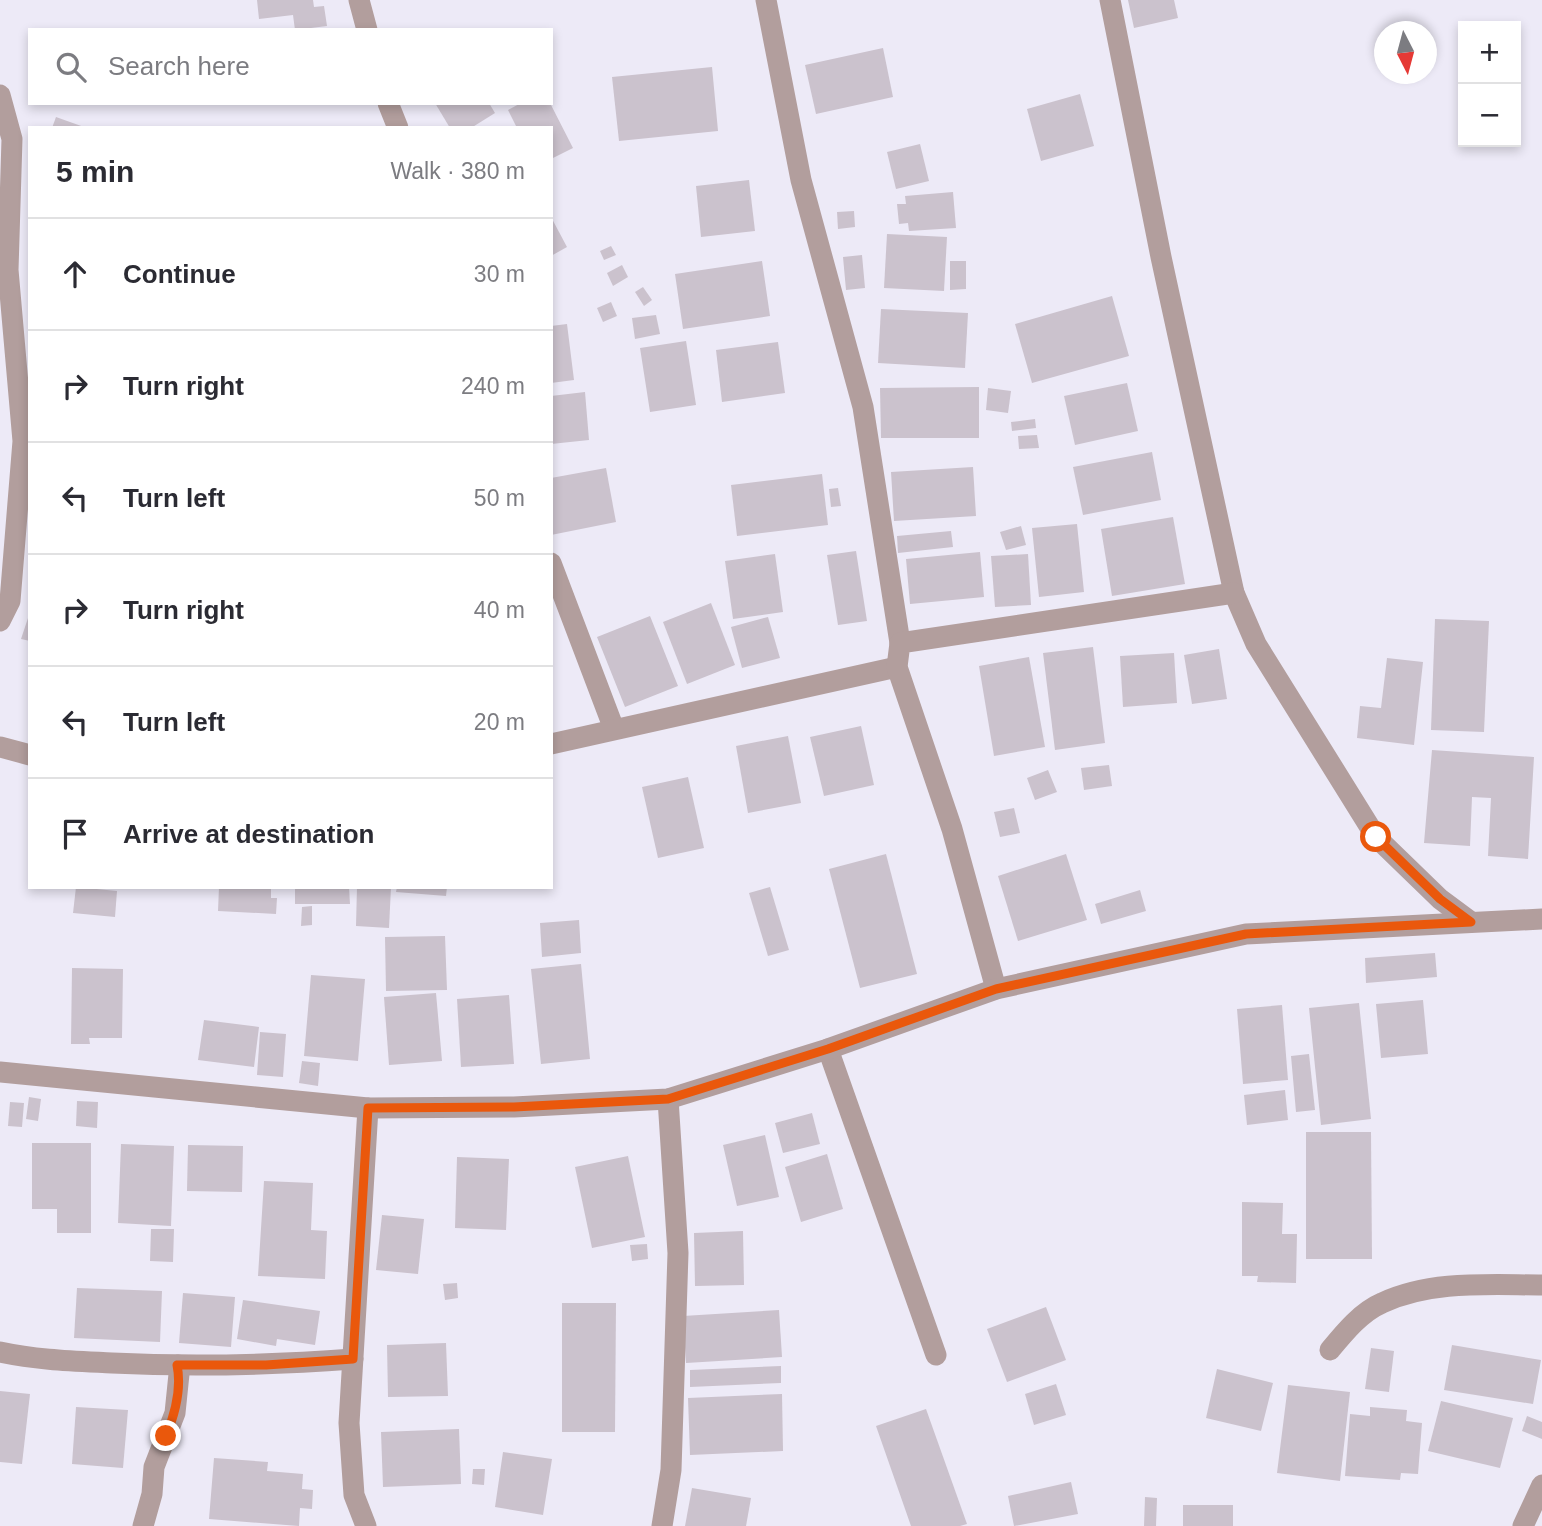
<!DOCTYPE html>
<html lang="en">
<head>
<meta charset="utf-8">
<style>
	:root { --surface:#fff; --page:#f2f2f3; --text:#2b2b33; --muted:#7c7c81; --line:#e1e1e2 }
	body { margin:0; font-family:Arial,sans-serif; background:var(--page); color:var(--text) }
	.controls { position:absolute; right:21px; top:21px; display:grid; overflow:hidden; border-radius:0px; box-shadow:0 4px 10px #0003 }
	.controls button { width:63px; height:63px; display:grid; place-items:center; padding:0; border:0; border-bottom:2px solid var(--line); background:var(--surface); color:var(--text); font:35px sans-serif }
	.compass { position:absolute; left:1374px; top:21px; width:63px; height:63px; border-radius:50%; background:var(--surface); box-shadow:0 4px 10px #0003; rotate:174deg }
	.stop { position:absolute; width:21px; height:21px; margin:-16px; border:5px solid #ea580c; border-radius:50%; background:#fff }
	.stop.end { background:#ea580c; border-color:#fff; box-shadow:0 2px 7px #0008 }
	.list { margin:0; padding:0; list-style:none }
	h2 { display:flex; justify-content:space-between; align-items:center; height:91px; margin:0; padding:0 28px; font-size:30px }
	h2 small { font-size:23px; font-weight:400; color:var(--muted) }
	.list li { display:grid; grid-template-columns:46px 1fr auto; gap:21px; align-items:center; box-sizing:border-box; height:112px; padding:0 28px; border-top:2px solid var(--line) }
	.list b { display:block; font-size:26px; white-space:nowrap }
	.list em { font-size:23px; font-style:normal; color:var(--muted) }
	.icon { flex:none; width:38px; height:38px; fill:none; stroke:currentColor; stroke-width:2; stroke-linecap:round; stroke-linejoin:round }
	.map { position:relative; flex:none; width:1542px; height:1526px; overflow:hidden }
	.search { position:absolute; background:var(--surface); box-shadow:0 4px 10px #0003; left:28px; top:28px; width:525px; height:77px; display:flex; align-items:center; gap:18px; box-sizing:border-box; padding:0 24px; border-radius:0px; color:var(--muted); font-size:26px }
	.panel { position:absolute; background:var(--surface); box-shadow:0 4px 10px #0003; left:28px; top:126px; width:525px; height:763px; border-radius:0px }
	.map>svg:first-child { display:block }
	.building { fill:#cbc2cd }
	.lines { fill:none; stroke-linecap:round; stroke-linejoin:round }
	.minor { stroke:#b29e9d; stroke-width:21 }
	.route { stroke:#ea580c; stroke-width:9 }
</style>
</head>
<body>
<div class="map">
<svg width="1542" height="1526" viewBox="0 0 1542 1526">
	<rect width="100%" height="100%" fill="#edeaf7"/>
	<g class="building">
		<path d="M 257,0 L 313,0 L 314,7 L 324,6 L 327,26 L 295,30 L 293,15 L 259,19 Z"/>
		<path d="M 1128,0 L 1174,0 L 1178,18 L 1134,28 Z"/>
		<path d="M 883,48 L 893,97 L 816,114 L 805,65 Z"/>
		<path d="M 712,67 L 718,131 L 619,141 L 612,77 Z"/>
		<path d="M 1080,94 L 1094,146 L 1041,161 L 1027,109 Z"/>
		<path d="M 435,103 L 489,103 L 495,113 L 471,128 L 450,128 Z"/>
		<path d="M 521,103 L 550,103 L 573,148 L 551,159 L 551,128 L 517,128 L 508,110 Z"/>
		<path d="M 56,117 L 84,127 L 84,128 L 52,128 Z"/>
		<path d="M 920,144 L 929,181 L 896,189 L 887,152 Z"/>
		<path d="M 749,180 L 755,231 L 701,237 L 696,186 Z"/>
		<path d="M 953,192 L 956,228 L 909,231 L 908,223 L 899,224 L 897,204 L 906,204 L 905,196 Z"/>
		<path d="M 854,211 L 855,227 L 838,229 L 837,212 Z"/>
		<path d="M 551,217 L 567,247 L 551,256 Z"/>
		<path d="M 887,234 L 947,237 L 944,291 L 884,288 Z"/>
		<path d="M 611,246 L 616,255 L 604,260 L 600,251 Z"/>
		<path d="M 862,255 L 865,288 L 846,290 L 843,257 Z"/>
		<path d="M 762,261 L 770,316 L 683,329 L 675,274 Z"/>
		<path d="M 950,261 L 966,261 L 966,289 L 950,290 Z"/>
		<path d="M 622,265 L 628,277 L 613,286 L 607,273 Z"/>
		<path d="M 643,287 L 652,300 L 644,306 L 635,292 Z"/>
		<path d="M 1112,296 L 1129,356 L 1032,383 L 1015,324 Z"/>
		<path d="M 611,302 L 617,316 L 603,322 L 597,308 Z"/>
		<path d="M 881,309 L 968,313 L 965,368 L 878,363 Z"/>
		<path d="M 656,315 L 660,334 L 635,339 L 632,318 Z"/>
		<path d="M 567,324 L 574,380 L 551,383 L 551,326 Z"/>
		<path d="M 686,341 L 696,405 L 650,412 L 640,348 Z"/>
		<path d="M 778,342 L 785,393 L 722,402 L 716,350 Z"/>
		<path d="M 1127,383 L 1138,431 L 1075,445 L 1064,396 Z"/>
		<path d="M 979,387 L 979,438 L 881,438 L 880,388 Z"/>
		<path d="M 988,388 L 1011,391 L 1008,413 L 986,410 Z"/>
		<path d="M 585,392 L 589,440 L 551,444 L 551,396 Z"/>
		<path d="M 1035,419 L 1036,428 L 1012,431 L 1011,422 Z"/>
		<path d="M 1037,435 L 1039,448 L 1019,449 L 1018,436 Z"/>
		<path d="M 1152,452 L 1161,500 L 1083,515 L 1073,467 Z"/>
		<path d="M 973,467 L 976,516 L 894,521 L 891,472 Z"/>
		<path d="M 606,468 L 616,522 L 551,535 L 551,478 Z"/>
		<path d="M 822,474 L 828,525 L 737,536 L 731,485 Z"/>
		<path d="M 838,488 L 841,506 L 831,507 L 829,489 Z"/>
		<path d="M 1173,517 L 1185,584 L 1112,596 L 1101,529 Z"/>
		<path d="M 1077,524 L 1084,592 L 1039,597 L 1032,528 Z"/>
		<path d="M 1021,526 L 1026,545 L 1006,550 L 1000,532 Z"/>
		<path d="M 951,531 L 953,547 L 898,553 L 897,536 Z"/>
		<path d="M 856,551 L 867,621 L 838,625 L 827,555 Z"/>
		<path d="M 980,552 L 984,597 L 910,604 L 906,559 Z"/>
		<path d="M 775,554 L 783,612 L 733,619 L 725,561 Z"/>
		<path d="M 1028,554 L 1031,605 L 995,607 L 991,556 Z"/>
		<path d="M 711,603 L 735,665 L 687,684 L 663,622 Z"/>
		<path d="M 30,612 L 30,641 L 21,639 Z"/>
		<path d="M 650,616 L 678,686 L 625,707 L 597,637 Z"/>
		<path d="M 768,617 L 780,658 L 742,668 L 731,627 Z"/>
		<path d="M 1435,619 L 1489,621 L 1484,732 L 1431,730 Z"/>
		<path d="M 1093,647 L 1105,743 L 1055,750 L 1043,653 Z"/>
		<path d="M 1219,649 L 1227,699 L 1192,704 L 1184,655 Z"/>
		<path d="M 1174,653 L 1177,703 L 1123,707 L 1120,656 Z"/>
		<path d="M 1029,657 L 1045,747 L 994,756 L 979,666 Z"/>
		<path d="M 1387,658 L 1423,662 L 1414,745 L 1357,738 L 1360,706 L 1381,708 Z"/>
		<path d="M 861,726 L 874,785 L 824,796 L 810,737 Z"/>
		<path d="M 788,736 L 801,803 L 748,813 L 736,746 Z"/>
		<path d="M 1432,750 L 1534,757 L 1528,859 L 1488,856 L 1491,798 L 1472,797 L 1470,846 L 1424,843 Z"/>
		<path d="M 1109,765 L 1112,786 L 1084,790 L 1081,768 Z"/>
		<path d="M 1048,770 L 1057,792 L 1035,800 L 1027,778 Z"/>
		<path d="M 688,777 L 704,848 L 658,858 L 642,787 Z"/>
		<path d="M 1014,808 L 1020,833 L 1000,837 L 994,812 Z"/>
		<path d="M 886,854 L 917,974 L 860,988 L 829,869 Z"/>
		<path d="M 1066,854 L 1087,920 L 1018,941 L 998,876 Z"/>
		<path d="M 76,887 L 117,891 L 115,917 L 73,913 Z"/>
		<path d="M 219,887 L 271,887 L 271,898 L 277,898 L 276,914 L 218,911 Z"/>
		<path d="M 295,887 L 349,887 L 350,904 L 295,904 Z"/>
		<path d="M 357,887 L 391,887 L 389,928 L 356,926 Z"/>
		<path d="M 397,887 L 447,887 L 446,896 L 396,892 Z"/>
		<path d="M 770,887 L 789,950 L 768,956 L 749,893 Z"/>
		<path d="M 1140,890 L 1146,911 L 1101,924 L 1095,904 Z"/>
		<path d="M 312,906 L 312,925 L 301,926 L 302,907 Z"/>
		<path d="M 579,920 L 581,953 L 542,957 L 540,923 Z"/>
		<path d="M 445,936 L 447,990 L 386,991 L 385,937 Z"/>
		<path d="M 1435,953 L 1437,977 L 1366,983 L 1365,958 Z"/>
		<path d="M 581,964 L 590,1059 L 541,1064 L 531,969 Z"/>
		<path d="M 72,968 L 123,969 L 122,1038 L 89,1038 L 90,1044 L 71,1044 Z"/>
		<path d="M 311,975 L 365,979 L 358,1061 L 304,1056 Z"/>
		<path d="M 436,993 L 442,1061 L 389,1065 L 384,997 Z"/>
		<path d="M 509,995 L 514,1064 L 461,1067 L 457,999 Z"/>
		<path d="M 1423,1000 L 1428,1054 L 1381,1058 L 1376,1004 Z"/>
		<path d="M 1359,1003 L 1371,1119 L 1321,1125 L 1309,1008 Z"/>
		<path d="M 1282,1005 L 1288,1080 L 1243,1084 L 1237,1009 Z"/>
		<path d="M 204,1020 L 259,1027 L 254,1067 L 198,1060 Z"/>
		<path d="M 260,1032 L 286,1034 L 283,1077 L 257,1075 Z"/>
		<path d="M 1309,1054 L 1315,1110 L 1296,1112 L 1291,1056 Z"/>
		<path d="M 302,1061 L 320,1063 L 318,1086 L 299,1083 Z"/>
		<path d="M 1285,1090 L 1288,1120 L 1247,1125 L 1244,1095 Z"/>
		<path d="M 29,1097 L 41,1099 L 38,1121 L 26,1119 Z"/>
		<path d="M 77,1101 L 98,1102 L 97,1128 L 76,1126 Z"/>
		<path d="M 10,1102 L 24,1103 L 22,1127 L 8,1126 Z"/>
		<path d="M 812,1113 L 820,1144 L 783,1153 L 775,1123 Z"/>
		<path d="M 1306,1132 L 1371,1132 L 1372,1259 L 1306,1259 Z"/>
		<path d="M 765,1135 L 779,1197 L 737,1206 L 723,1145 Z"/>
		<path d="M 32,1143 L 91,1143 L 91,1233 L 57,1233 L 57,1209 L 32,1209 Z"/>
		<path d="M 121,1144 L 174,1146 L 171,1226 L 118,1223 Z"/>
		<path d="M 188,1145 L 243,1146 L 242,1192 L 187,1191 Z"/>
		<path d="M 827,1154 L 843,1209 L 801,1222 L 785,1167 Z"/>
		<path d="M 628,1156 L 645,1237 L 592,1248 L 575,1167 Z"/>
		<path d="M 457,1157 L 509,1159 L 506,1230 L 455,1228 Z"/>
		<path d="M 264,1181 L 313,1183 L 311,1230 L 327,1231 L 325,1279 L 258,1276 Z"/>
		<path d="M 1242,1202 L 1283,1203 L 1282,1234 L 1297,1234 L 1296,1283 L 1257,1282 L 1258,1276 L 1242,1276 Z"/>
		<path d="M 382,1215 L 424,1219 L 418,1274 L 376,1270 Z"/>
		<path d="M 151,1229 L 174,1229 L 173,1262 L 150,1261 Z"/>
		<path d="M 743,1231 L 744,1285 L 695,1286 L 694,1233 Z"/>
		<path d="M 647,1244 L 648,1259 L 632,1261 L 630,1245 Z"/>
		<path d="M 457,1283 L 458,1298 L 445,1300 L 443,1284 Z"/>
		<path d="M 77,1288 L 162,1291 L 160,1342 L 74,1338 Z"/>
		<path d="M 183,1293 L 235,1297 L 231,1347 L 179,1343 Z"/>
		<path d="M 243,1300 L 320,1311 L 315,1345 L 277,1339 L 276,1346 L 237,1339 Z"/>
		<path d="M 562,1303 L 616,1303 L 615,1432 L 562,1432 Z"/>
		<path d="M 1046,1307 L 1066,1360 L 1007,1382 L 987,1329 Z"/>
		<path d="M 779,1310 L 782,1357 L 686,1363 L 683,1316 Z"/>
		<path d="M 446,1343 L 448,1396 L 388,1397 L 387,1345 Z"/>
		<path d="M 1452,1345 L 1541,1360 L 1533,1404 L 1444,1390 Z"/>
		<path d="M 1371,1348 L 1394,1351 L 1389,1392 L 1365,1389 Z"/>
		<path d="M 781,1366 L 781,1383 L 690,1387 L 690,1370 Z"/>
		<path d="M 1217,1369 L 1273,1383 L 1261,1431 L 1206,1418 Z"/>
		<path d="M 1056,1384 L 1066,1415 L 1034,1425 L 1025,1394 Z"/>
		<path d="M 1288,1385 L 1350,1392 L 1340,1481 L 1277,1473 Z"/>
		<path d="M 0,1391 L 30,1394 L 22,1464 L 0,1462 Z"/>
		<path d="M 782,1394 L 783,1451 L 690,1455 L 688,1398 Z"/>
		<path d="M 1441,1401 L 1513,1418 L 1500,1468 L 1428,1451 Z"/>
		<path d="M 76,1407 L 128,1410 L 123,1468 L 72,1464 Z"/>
		<path d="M 1370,1407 L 1407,1410 L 1406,1421 L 1422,1423 L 1418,1474 L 1401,1473 L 1400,1480 L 1345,1476 L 1350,1414 L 1370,1416 Z"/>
		<path d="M 926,1409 L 967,1524 L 960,1526 L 911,1526 L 876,1426 Z"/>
		<path d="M 1527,1416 L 1542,1422 L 1542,1439 L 1522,1431 Z"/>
		<path d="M 459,1429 L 461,1484 L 383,1487 L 381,1432 Z"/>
		<path d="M 503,1452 L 552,1459 L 543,1515 L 495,1507 Z"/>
		<path d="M 214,1458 L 268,1462 L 267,1471 L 303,1474 L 302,1489 L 313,1490 L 312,1509 L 300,1508 L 299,1526 L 209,1519 Z"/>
		<path d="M 473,1469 L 485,1469 L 484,1485 L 472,1484 Z"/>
		<path d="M 1071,1482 L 1078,1514 L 1014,1526 L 1008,1496 Z"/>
		<path d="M 692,1488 L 751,1498 L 746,1526 L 685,1526 Z"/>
		<path d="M 1145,1497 L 1157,1498 L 1156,1526 L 1144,1526 Z"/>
		<rect x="1183" y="1505" width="50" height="21"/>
	</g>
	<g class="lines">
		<g class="minor">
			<path d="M 359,0 L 367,30"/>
			<path d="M 766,0 L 801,180 L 863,407 L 900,643"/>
			<path d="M 1110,0 L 1161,257 L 1234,593 L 1256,644 L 1376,837 L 1440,899 L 1471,922"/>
			<path d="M 0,95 L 12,139 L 8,270 L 23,441 L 10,601 L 0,621"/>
			<path d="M 388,103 L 398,128"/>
			<path d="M 551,563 L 614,729"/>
			<path d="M 551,744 L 897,667"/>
			<path d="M 0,747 L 30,755"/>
			<path d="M 996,989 L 952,829 L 897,667 L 900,643 L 1234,593"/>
			<path d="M 828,1049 L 936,1355"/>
			<path d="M 0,1072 L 368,1108 L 514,1107 L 668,1099 L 828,1049 L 996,989 L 1246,934 L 1542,919"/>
			<path d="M 1330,1350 C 1344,1333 1361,1312 1382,1303 C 1431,1280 1489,1285 1542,1285"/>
			<path d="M 0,1352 C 37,1360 74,1361 112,1363 C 192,1367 272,1365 353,1359"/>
			<path d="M 143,1526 L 152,1494 L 154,1467 L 175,1413 L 179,1374 L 178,1365"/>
			<path d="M 366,1526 L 354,1495 L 349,1423 L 368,1108"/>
			<path d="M 662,1526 L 671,1470 L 678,1253 L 668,1099"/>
			<path d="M 1523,1526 L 1542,1485"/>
		</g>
	</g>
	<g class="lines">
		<path class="route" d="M 166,1436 C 175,1414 182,1389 177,1365 L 266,1365 L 353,1359 L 368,1108 L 514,1107 L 668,1099 L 828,1049 L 996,989 L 1246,934 L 1471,922 L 1440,899 L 1376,837"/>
	</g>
</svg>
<div class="controls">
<button>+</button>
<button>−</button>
</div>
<svg class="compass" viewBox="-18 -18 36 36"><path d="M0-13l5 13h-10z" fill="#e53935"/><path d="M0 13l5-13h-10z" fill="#7c7c81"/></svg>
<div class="stop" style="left:1376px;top:837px"></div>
<div class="stop end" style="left:166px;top:1436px"></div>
<div class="search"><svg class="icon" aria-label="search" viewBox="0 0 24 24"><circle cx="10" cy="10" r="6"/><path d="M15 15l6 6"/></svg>Search here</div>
<section class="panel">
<h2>5 min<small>Walk · 380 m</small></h2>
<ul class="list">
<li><svg class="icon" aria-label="ahead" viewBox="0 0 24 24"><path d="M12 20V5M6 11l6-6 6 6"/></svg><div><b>Continue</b></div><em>30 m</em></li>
<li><svg class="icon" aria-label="right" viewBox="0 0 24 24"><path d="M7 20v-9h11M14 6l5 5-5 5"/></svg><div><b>Turn right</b></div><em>240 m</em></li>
<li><svg class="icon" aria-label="left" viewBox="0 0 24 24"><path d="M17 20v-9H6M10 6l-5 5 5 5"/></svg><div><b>Turn left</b></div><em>50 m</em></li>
<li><svg class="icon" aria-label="right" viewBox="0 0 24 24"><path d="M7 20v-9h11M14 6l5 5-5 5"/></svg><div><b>Turn right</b></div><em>40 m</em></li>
<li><svg class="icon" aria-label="left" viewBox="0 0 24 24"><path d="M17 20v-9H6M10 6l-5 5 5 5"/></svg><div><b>Turn left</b></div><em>20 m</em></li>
<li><svg class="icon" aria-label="arrive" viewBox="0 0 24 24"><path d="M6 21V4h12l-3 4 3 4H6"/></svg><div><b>Arrive at destination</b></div></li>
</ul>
</section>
</div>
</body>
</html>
